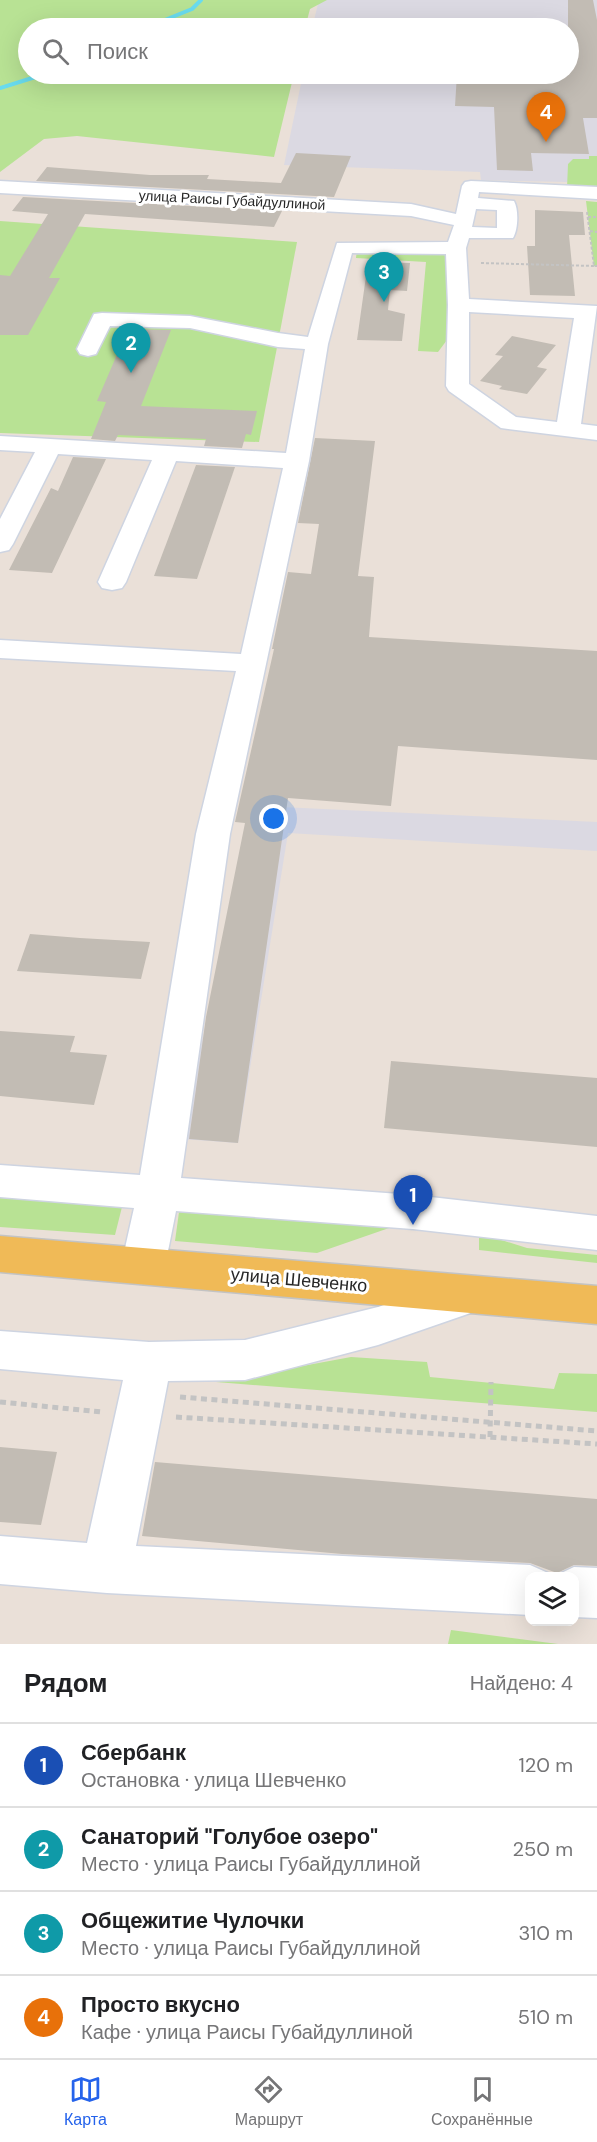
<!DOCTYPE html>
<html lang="ru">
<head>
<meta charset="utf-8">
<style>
	:root { --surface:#fff; --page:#f2f2f2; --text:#202124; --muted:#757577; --line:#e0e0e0; --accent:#2563eb }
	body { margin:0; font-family:"DM Sans",sans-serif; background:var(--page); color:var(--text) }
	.controls { position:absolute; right:18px; bottom:18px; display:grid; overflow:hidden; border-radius:12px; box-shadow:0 6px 24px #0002 }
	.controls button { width:54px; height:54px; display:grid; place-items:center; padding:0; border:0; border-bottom:2px solid var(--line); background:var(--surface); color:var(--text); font:30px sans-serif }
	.you { position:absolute; left:274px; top:819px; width:21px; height:21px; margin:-15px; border:4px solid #fff; border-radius:50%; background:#1a73e8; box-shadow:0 0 0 9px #1a73e833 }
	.badge { display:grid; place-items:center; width:39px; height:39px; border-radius:50%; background:var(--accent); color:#fff; font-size:20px; font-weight:700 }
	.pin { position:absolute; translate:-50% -50px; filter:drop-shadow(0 2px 3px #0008) }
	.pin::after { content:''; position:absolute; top:32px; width:21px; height:18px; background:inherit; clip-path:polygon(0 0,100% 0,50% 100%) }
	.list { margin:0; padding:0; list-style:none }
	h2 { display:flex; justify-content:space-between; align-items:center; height:78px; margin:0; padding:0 24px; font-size:26px }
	h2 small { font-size:20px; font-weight:400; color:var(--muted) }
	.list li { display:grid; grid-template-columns:39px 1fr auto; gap:18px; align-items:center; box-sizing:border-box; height:84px; padding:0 24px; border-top:2px solid var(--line) }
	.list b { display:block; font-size:22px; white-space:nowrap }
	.list p { margin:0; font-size:20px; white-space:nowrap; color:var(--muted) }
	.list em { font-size:20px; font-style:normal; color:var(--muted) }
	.icon { flex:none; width:33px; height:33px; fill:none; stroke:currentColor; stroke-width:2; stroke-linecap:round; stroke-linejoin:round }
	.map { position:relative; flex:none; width:597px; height:1644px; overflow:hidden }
	.search { position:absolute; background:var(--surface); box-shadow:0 6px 24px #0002; left:18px; right:18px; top:18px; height:66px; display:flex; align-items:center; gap:15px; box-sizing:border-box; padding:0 21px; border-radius:33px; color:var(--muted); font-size:22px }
	.sheet { height:414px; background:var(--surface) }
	nav { display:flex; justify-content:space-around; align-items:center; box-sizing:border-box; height:84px; border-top:2px solid var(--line); background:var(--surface); font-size:16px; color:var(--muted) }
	nav a { display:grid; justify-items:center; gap:3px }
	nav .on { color:var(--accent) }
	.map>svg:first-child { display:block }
	.industrial { fill:#dbd9e2 }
	.green { fill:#b8e294 }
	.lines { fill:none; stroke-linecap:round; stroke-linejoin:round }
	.stream { stroke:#69dbee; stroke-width:4 }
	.building { fill:#c2bcb4 }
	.minor-casing { stroke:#ced4e1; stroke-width:3 }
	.major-casing { stroke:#c3c3c3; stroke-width:3 }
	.path-far1 { stroke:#c3c3c3; stroke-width:2; stroke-dasharray:3 2; stroke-linecap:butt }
	.path { stroke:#c3c3c3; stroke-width:5; stroke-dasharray:6 4.5; stroke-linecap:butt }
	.minor { fill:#fff; fill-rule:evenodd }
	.major { fill:#f0ba57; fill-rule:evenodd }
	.labels { text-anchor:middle; stroke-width:6; stroke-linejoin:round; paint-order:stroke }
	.far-street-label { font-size:14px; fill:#272727; stroke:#fff }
	.near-street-label { font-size:18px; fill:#272727; stroke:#fff }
</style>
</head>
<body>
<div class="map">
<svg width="597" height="1644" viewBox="0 0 597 1644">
	<rect width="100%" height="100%" fill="#eae0d8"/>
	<g class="industrial">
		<path d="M 319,0 L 597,0 L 597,173 L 567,182 L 481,180 L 480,172 L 284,165 L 303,74 L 568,74 L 568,28 L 312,28 Z"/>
		<path d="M 281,807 L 597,822 L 597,851 L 288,833 L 238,1143 L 181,1139 L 247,833 Z"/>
	</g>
	<g class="green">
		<path d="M 0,0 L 327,0 L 310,9 L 305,28 L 28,28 L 28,74 L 294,74 L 274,157 L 77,136 L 44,139 L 0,172 Z"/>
		<path d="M 589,156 L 597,156 L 597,189 L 567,188 L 568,164 L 573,159 L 589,159 Z"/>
		<path d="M 586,201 L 597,202 L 597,266 L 594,266 Z"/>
		<path d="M 0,221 L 297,242 L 259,442 L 0,433 Z"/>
		<path d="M 357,249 L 445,252 L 450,336 L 438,352 L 418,351 L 426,262 L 356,258 Z"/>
		<path d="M 0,1189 L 124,1199 L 115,1235 L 0,1227 Z"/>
		<path d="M 179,1212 L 392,1227 L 317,1253 L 175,1241 Z"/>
		<path d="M 479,1233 L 527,1248 L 597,1255 L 597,1263 L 479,1250 Z"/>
		<path d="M 351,1357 L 427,1362 L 430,1377 L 554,1389 L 559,1373 L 597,1374 L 597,1412 L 216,1382 Z"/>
		<path d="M 451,1630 L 558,1644 L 448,1644 Z"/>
	</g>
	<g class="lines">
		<g class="stream">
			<path d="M 145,28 L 192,9 L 201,0"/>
			<path d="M 0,88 L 45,74"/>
		</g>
	</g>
	<g class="building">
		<path d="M 568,0 L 593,0 L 597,20 L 597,118 L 583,118 L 589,154 L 531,153 L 533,171 L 497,170 L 494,107 L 455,106 L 457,74 L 568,74 Z"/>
		<path d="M 296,153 L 351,156 L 334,197 L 36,181 L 47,167 L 150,175 L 209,175 L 207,179 L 281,183 Z"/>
		<path d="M 23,197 L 282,211 L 274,227 L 85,214 L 49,278 L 60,278 L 28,335 L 0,335 L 0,275 L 10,276 L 48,214 L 12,211 Z"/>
		<path d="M 535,210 L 583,212 L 585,235 L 569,235 L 575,296 L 530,295 L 527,246 L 535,246 Z"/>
		<path d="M 368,262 L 410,263 L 407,291 L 390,290 L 388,310 L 405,314 L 402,341 L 357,340 Z"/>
		<path d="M 128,329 L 171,330 L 141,406 L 257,411 L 251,435 L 246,434 L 242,448 L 204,446 L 206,439 L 118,435 L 115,441 L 91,439 L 106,402 L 97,401 Z"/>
		<path d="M 512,336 L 556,345 L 537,367 L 547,369 L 527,394 L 499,389 L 502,386 L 480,381 L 503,356 L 495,355 Z"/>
		<path d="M 315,438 L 375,441 L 358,576 L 374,577 L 369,637 L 597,651 L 597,760 L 398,746 L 391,806 L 288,798 L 238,1143 L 189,1139 L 206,1017 L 245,823 L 235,822 L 274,649 L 272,649 L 288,572 L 311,574 L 319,524 L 298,523 Z"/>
		<path d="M 73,457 L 106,459 L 52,573 L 9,570 L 51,488 L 58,491 Z"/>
		<path d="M 196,465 L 235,467 L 197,579 L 154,576 Z"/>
		<path d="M 30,934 L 80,938 L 150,942 L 141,979 L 17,971 Z"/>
		<path d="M 0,1031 L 75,1036 L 70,1052 L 107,1055 L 94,1105 L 0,1096 Z"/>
		<path d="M 391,1061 L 597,1078 L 597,1147 L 384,1128 Z"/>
		<path d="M 0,1447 L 57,1452 L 41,1525 L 0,1522 Z"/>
		<path d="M 155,1462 L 597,1499 L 597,1566 L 574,1565 L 557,1573 L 530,1563 L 342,1554 L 142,1536 Z"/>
	</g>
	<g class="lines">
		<defs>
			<g id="minor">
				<path d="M 0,181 L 411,204 L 456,214 L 462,186 L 465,182 L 471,181 L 597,187 L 597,199 L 479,192 L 478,198 L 514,201 C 519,210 518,230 513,238 L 469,238 L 466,248 L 469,299 L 597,306 L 581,424 L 597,426 L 597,440 L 501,428 L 449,391 L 446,386 L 448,305 L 446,254 L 352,253 L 328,344 L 309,461 L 230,834 L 181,1178 L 413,1195 L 597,1216 L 597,1250 L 413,1229 L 176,1211 L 165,1266 L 158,1279 L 143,1284 L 128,1279 L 121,1266 L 134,1208 L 0,1197 L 0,1165 L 140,1175 L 196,834 L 236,671 L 0,658 L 0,640 L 241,654 L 283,468 L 176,461 L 126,582 L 122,588 L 112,590 L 102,588 L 98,582 L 152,460 L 58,454 L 13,544 L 9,550 L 0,552 L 0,519 L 35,452 L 0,450 L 0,436 L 286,453 L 305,349 L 278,347 L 190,328 L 110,326 L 96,354 L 88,356 L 80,354 L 77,349 L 94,314 L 102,313 L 190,316 L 278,333 L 308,337 L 337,243 L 448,242 L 454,225 L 411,216 L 0,193 ZM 476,209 L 497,210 L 497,228 L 472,227 ZM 469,312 L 574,318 L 557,422 L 516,417 L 469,384 Z"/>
				<path d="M 469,1277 L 485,1282 L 491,1295 L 485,1308 L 378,1345 L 245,1380 L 168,1381 L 136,1546 L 530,1565 L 548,1573 L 550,1576 L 530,1576 L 530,1615 L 107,1593 L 0,1584 L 0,1536 L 87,1543 L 123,1380 L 0,1369 L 0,1331 L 149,1342 L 245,1340 L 378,1307 Z"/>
				<path d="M 574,1567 L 597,1568 L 597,1618 L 574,1617 L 574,1576 L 555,1576 Z"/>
			</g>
			<path id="major" d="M 0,1236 L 597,1286 L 597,1324 L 0,1272 Z"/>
		</defs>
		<use href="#minor" class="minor-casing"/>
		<use href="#major" class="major-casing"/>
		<g class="path-far1">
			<path d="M 587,212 L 594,266 L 597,266"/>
			<path d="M 588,217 L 597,217"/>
			<path d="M 590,231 L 597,232"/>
			<path d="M 481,263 L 594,266"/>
		</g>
		<g class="path">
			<path d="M 180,1397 L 597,1431"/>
			<path d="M 0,1402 L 102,1412"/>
			<path d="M 176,1417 L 597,1444"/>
			<path d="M 490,1437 L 491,1382"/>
		</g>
		<use href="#minor" class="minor"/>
		<use href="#major" class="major"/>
	</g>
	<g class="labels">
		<g class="far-street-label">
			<text transform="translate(232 200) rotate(3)" y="5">улица Раисы Губайдуллиной</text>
		</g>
		<g class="near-street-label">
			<text transform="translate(299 1280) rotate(5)" y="6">улица Шевченко</text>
		</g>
	</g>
</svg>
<div class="controls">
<button><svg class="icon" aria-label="layers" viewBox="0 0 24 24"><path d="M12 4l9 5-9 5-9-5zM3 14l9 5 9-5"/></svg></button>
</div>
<div class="you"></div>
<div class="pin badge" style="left:413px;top:1225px;background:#1a4fb4">1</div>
<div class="pin badge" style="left:131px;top:373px;background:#0f9aa8">2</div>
<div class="pin badge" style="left:384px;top:302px;background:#0f9aa8">3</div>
<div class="pin badge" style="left:546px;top:142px;background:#e8710a">4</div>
<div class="search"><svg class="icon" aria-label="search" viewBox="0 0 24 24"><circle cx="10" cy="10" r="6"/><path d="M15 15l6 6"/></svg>Поиск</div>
</div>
<section class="sheet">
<h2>Рядом<small>Найдено: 4</small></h2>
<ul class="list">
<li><span class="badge" style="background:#1a4fb4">1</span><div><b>Сбербанк</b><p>Остановка · улица Шевченко</p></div><em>120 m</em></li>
<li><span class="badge" style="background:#0f9aa8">2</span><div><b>Санаторий &quot;Голубое озеро&quot;</b><p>Место · улица Раисы Губайдуллиной</p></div><em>250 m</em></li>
<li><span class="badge" style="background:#0f9aa8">3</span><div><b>Общежитие Чулочки</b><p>Место · улица Раисы Губайдуллиной</p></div><em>310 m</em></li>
<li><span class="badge" style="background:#e8710a">4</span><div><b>Просто вкусно</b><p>Кафе · улица Раисы Губайдуллиной</p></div><em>510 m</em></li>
</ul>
</section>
<nav>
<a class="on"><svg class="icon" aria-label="map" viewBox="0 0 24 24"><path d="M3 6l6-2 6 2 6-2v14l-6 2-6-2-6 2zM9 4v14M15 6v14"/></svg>Карта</a>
<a><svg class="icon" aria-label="directions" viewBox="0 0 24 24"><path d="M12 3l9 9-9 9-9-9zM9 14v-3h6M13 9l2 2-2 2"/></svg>Маршрут</a>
<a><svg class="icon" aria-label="saved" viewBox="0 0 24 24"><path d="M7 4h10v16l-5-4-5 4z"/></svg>Сохранённые</a>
</nav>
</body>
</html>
